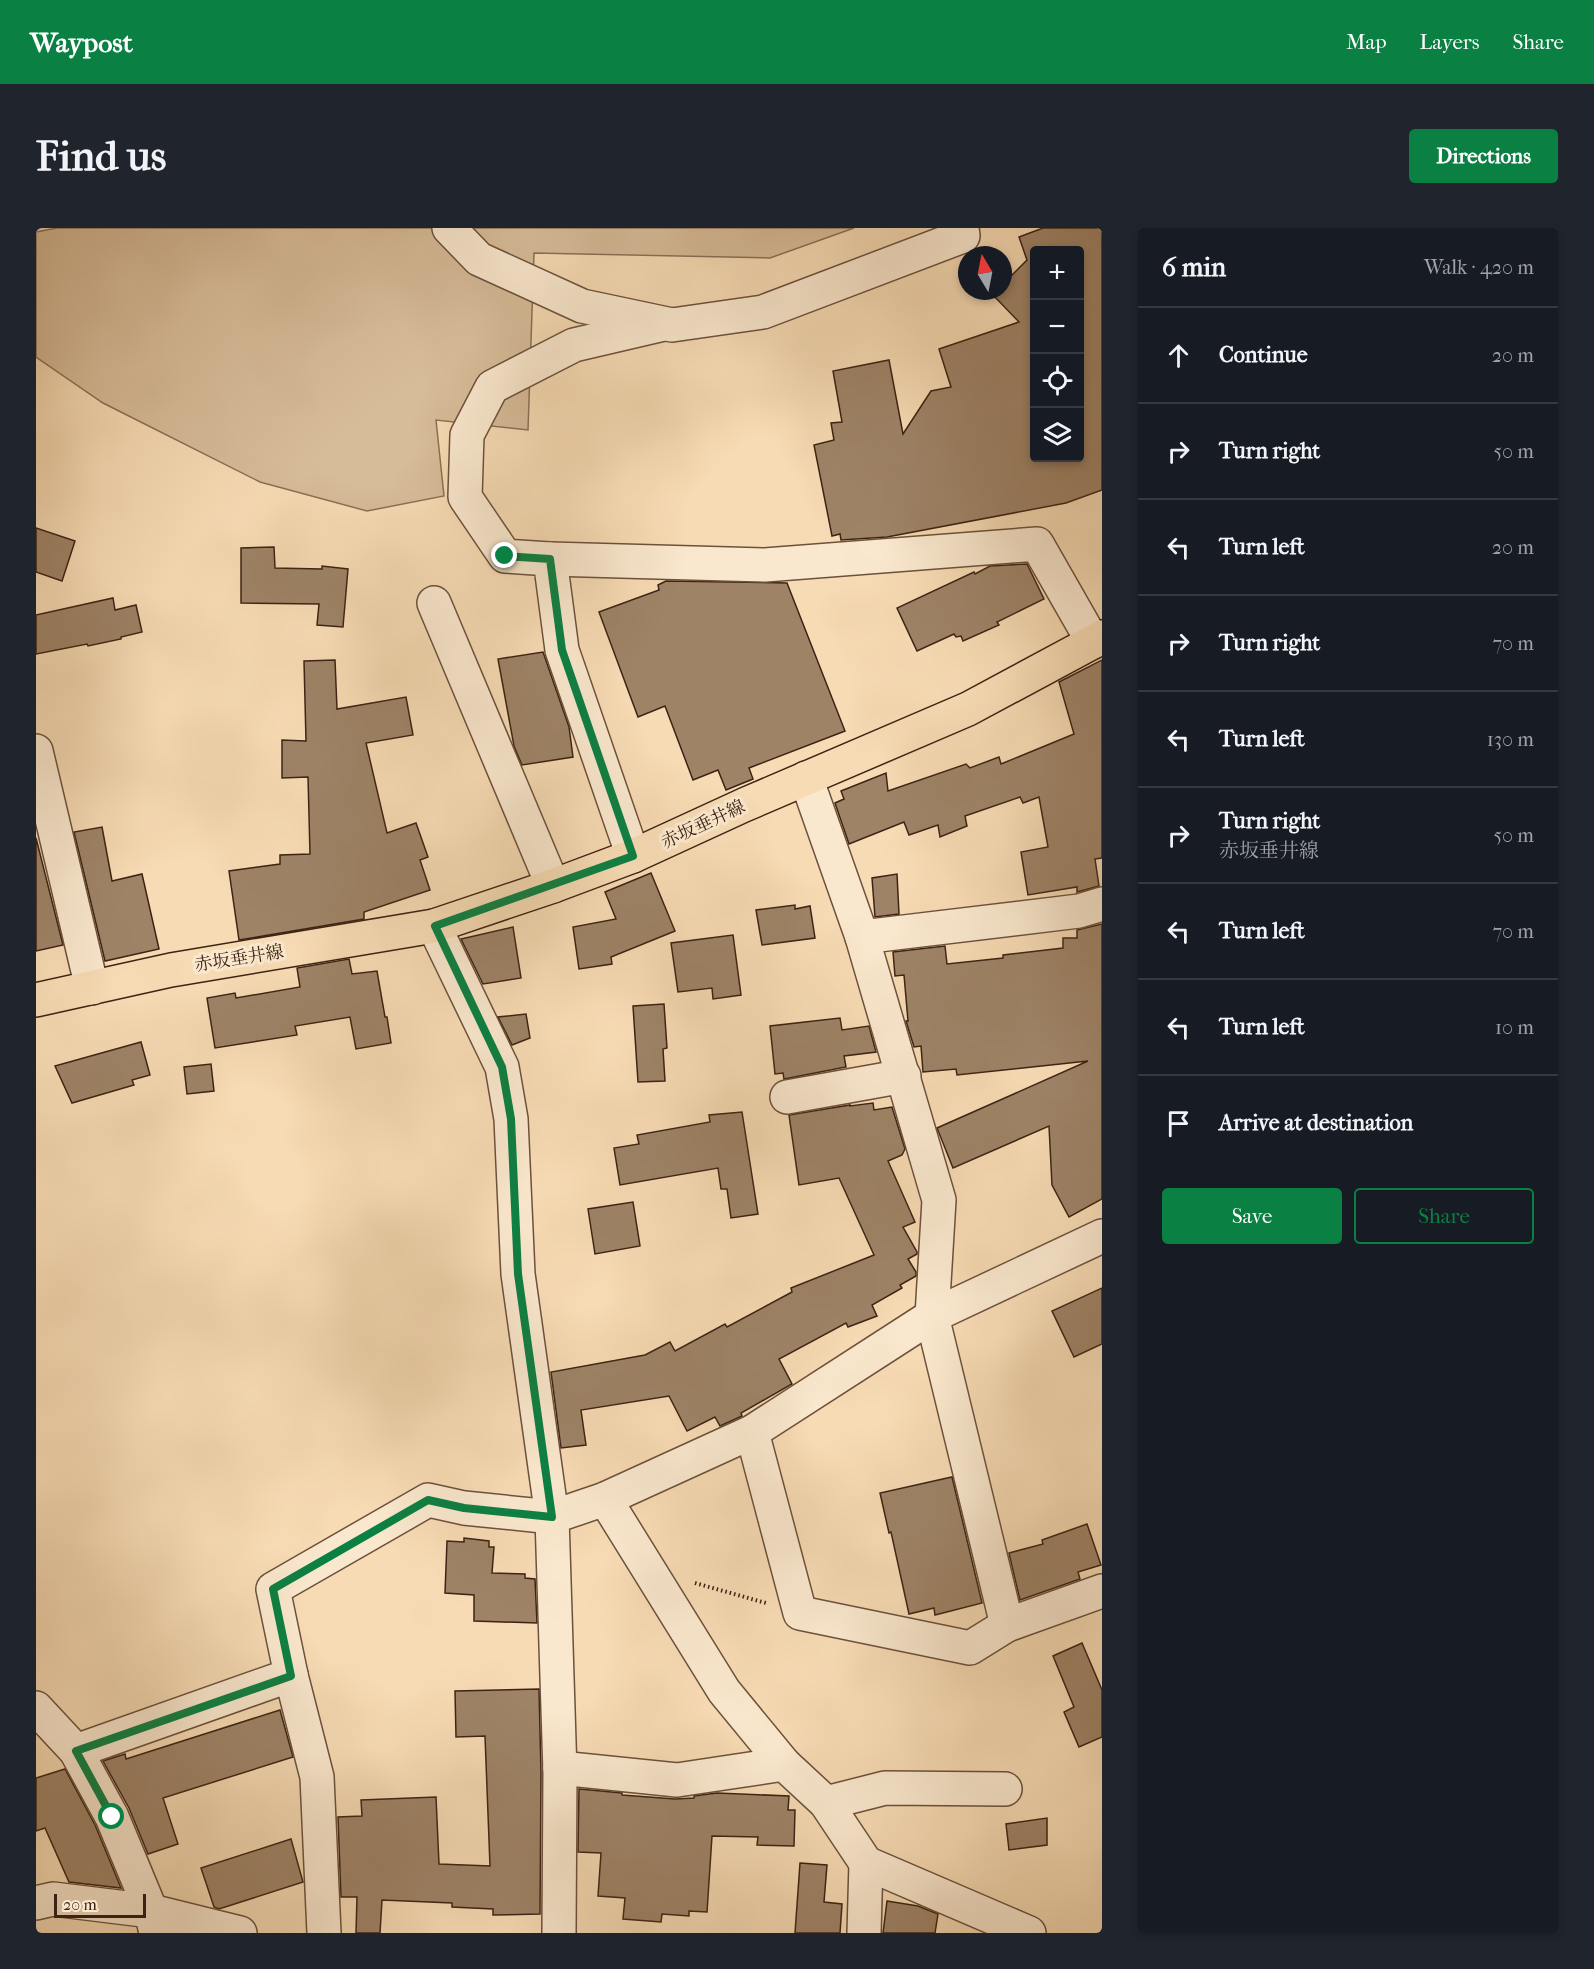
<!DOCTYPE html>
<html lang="en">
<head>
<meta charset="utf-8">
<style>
	:root { --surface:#171b24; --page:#20242c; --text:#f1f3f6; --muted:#9ea1a6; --line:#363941; --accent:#0b8043 }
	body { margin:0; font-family:"IM FELL French Canon","Noto Serif JP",serif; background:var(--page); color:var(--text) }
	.controls { position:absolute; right:18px; top:18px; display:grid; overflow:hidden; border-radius:6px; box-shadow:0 3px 9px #0003 }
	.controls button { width:54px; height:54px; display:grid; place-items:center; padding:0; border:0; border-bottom:2px solid var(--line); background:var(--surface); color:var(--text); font:30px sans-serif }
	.compass { position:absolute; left:922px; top:18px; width:54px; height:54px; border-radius:50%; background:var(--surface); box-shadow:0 3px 9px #0003; rotate:350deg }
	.scale { position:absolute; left:18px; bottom:15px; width:92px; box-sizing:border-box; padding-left:6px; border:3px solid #3d2314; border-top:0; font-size:16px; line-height:21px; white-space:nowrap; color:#3d2314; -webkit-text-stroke:4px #fae8ce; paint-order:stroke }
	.stop { position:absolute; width:18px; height:18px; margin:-14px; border:4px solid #0b8043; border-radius:50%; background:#fff }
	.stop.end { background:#0b8043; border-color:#fff; box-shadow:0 2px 6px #0008 }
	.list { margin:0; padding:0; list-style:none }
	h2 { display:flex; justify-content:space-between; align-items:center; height:78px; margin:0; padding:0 24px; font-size:26px }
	h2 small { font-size:20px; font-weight:400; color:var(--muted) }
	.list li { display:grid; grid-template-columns:39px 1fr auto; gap:18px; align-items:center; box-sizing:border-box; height:96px; padding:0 24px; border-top:2px solid var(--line) }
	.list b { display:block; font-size:22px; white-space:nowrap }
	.list p { margin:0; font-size:20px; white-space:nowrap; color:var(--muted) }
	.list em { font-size:20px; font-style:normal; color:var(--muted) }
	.actions { display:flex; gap:12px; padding:18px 24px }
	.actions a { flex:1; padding:14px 0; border:2px solid var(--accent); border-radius:6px; text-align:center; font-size:21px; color:var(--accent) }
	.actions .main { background:var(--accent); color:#fff }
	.icon { flex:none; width:33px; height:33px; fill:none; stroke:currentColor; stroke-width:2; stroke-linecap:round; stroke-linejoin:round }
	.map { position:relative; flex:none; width:1066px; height:1705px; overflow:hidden; border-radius:6px }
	header { display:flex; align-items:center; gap:36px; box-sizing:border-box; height:84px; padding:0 30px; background:var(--accent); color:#fff }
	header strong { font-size:28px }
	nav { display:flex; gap:33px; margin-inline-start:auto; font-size:21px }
	.intro { display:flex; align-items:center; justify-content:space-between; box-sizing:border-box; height:144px; padding:0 36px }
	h1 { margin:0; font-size:42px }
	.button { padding:15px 27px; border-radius:6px; background:var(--accent); color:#fff; font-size:21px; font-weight:700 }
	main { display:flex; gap:36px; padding:0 36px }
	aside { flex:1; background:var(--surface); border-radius:6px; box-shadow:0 3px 9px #0003 }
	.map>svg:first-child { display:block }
	.green { fill:#d7bc99; stroke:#8a7056; stroke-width:1.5 }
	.building { fill:#9e8367; stroke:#3d2314; stroke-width:1.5; fill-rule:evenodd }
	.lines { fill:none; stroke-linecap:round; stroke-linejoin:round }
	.minor-casing { stroke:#6c513c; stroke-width:36 }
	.major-casing { stroke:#3d2314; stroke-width:36 }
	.path { stroke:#3d2314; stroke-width:4; stroke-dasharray:1.5 3; stroke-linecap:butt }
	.minor { stroke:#fae8ce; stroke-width:33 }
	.major { stroke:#f7dbb4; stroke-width:33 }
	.route { stroke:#0b8043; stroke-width:8 }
	.labels { text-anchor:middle; stroke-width:6; stroke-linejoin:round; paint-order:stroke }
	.street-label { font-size:18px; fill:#3d2314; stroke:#fae8ce }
</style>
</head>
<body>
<header>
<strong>Waypost</strong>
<nav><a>Map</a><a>Layers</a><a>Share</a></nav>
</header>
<div class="intro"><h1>Find us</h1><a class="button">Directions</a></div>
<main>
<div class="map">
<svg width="1066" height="1705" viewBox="0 0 1066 1705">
	<rect width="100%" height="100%" fill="#f7dbb4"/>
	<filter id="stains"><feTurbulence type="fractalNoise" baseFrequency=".00333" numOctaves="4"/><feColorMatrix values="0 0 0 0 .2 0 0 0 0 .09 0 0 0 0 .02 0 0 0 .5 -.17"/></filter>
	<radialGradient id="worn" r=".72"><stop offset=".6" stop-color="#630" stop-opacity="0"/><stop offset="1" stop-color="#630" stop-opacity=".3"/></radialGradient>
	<path class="green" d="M 21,0 L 818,0 L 734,30 L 498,25 L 492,202 L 400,192 L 408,268 L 331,283 L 224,254 L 67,175 L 0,129 L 0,4 Z"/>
	<g class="building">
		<path d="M 1007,0 L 1066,0 L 1066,262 L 1030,275 L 851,309 L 805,312 L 804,306 L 796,308 L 778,217 L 798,212 L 795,195 L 806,194 L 797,143 L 853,132 L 867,206 L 895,163 L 915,159 L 903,121 L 983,94 L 957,67 L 960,63 L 967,63 L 967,56 L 991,32 L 983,9 ZM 999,22 L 1044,22 L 1044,230 L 999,230 Z"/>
		<path d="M 0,300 L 39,313 L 26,353 L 0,344 Z"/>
		<path d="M 238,319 L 239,340 L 286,341 L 286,338 L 312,341 L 307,399 L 281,397 L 283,376 L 205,375 L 205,320 Z"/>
		<path d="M 991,336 L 1008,371 L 961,394 L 963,397 L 927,413 L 925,408 L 920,409 L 918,406 L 881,423 L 861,380 L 938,344 L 939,346 L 954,338 Z"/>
		<path d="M 630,353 L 751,355 L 809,503 L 713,540 L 717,551 L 690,562 L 682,542 L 657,552 L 629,478 L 602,489 L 563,384 L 623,362 L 622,357 Z"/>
		<path d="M 77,370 L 79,382 L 100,377 L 106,404 L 85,409 L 85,411 L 52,418 L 51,416 L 0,426 L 0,387 Z"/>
		<path d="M 507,424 L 533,499 L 537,529 L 486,537 L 478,518 L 462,431 Z"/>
		<path d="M 299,432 L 301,481 L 370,469 L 377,507 L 330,515 L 351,605 L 380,595 L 392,629 L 384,632 L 394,662 L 328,684 L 328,691 L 203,712 L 193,643 L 244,636 L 244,627 L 274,626 L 272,549 L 246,550 L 246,512 L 270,513 L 268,433 Z"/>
		<path d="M 1066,432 L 1066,630 L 1059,631 L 1063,658 L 1041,664 L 1041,659 L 992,667 L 985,624 L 1012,619 L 1003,569 L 987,575 L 984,569 L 929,588 L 931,598 L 904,609 L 902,597 L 873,607 L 868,594 L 813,616 L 799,575 L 808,571 L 805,563 L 850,545 L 852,563 L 930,536 L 934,540 L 963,529 L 965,536 L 1038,506 L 1023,454 Z"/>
		<path d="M 66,599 L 76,653 L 106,646 L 123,721 L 69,733 L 38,604 Z"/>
		<path d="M 0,610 L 27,717 L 0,723 Z"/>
		<path d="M 615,645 L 639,703 L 575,729 L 576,736 L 543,741 L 537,699 L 580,691 L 569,664 Z"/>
		<path d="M 861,646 L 863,686 L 839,689 L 836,650 Z"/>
		<path d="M 759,677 L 759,681 L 774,678 L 779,710 L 726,717 L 720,682 Z"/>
		<path d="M 1066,696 L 1066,971 L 1033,989 L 1016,957 L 1013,898 L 917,940 L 901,900 L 1052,833 L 921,847 L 920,841 L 887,844 L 885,818 L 878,819 L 870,793 L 872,793 L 868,747 L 859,748 L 857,724 L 909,718 L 911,736 L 967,730 L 967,727 L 1027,720 L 1027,710 L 1041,710 L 1041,702 Z"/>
		<path d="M 477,699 L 485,750 L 447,756 L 425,711 Z"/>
		<path d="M 697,707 L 705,767 L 677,771 L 676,760 L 642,764 L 635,715 Z"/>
		<path d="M 313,731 L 316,746 L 341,743 L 349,789 L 351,789 L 355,815 L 320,821 L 314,789 L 259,798 L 261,807 L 179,820 L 171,770 L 199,765 L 200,770 L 264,759 L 261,740 Z"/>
		<path d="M 628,776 L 631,820 L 627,821 L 629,853 L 602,854 L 597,778 Z"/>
		<path d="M 490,786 L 494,810 L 476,817 L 462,789 Z"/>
		<path d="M 804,790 L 806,802 L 833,798 L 840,824 L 808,828 L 810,839 L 748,851 L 747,845 L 739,846 L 734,798 Z"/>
		<path d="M 105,814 L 114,847 L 96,852 L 98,857 L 36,875 L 19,838 Z"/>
		<path d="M 175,836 L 178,863 L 151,866 L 148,839 Z"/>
		<path d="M 837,875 L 838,882 L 856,879 L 869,921 L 866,927 L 852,933 L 879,994 L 867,999 L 881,1024 L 881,1026 L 872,1031 L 880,1044 L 880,1048 L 864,1057 L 866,1060 L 836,1077 L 841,1088 L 812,1099 L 810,1095 L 743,1131 L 756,1156 L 705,1185 L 706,1188 L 684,1198 L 679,1189 L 651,1203 L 633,1168 L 545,1182 L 550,1217 L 525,1220 L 515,1144 L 609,1127 L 634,1114 L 639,1123 L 689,1096 L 691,1099 L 756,1064 L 755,1060 L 838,1027 L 803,950 L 763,957 L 753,887 L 814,877 L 814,878 Z"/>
		<path d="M 706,884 L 722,986 L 695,990 L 691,961 L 685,961 L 682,940 L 584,957 L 578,920 L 603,916 L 601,907 L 674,894 L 673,887 Z"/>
		<path d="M 597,974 L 604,1018 L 559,1026 L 552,981 Z"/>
		<path d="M 1066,1060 L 1066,1116 L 1038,1129 L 1016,1083 Z"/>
		<path d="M 916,1249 L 946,1375 L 899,1387 L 898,1380 L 873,1386 L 855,1304 L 853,1305 L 844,1265 Z"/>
		<path d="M 1051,1296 L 1065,1337 L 1042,1344 L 1044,1351 L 984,1372 L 973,1325 L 1007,1316 L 1006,1312 Z"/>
		<path d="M 428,1310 L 453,1313 L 453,1319 L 458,1319 L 456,1345 L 489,1346 L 489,1350 L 499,1351 L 501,1395 L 438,1393 L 438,1367 L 409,1365 L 411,1313 L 428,1314 Z"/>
		<path d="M 1046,1415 L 1066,1462 L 1066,1509 L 1043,1519 L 1028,1484 L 1038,1479 L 1017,1428 Z"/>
		<path d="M 503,1461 L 505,1545 L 504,1686 L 457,1687 L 457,1681 L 416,1679 L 416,1675 L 346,1672 L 344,1705 L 320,1705 L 321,1669 L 305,1669 L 302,1589 L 326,1588 L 325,1572 L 400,1569 L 403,1636 L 454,1638 L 449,1508 L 420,1509 L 419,1463 Z"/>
		<path d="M 244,1482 L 257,1529 L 127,1570 L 142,1616 L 112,1626 L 93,1580 L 67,1533 L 89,1526 L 90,1531 Z"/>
		<path d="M 29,1541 L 59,1597 L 85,1660 L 33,1654 L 9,1600 L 0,1603 L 0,1550 Z"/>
		<path d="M 543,1561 L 586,1565 L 586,1567 L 639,1571 L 658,1570 L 658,1568 L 681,1565 L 753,1568 L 752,1582 L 759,1582 L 758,1618 L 721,1617 L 722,1609 L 676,1608 L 671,1684 L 653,1683 L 653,1688 L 626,1686 L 625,1694 L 587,1691 L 589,1670 L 562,1668 L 565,1625 L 542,1624 Z"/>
		<path d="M 1011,1590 L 1011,1617 L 973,1622 L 970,1596 Z"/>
		<path d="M 255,1611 L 267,1654 L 183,1681 L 178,1679 L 165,1640 Z"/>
		<path d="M 764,1635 L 791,1637 L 788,1674 L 806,1676 L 804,1705 L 759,1705 Z"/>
		<path d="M 851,1673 L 882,1678 L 902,1686 L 899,1705 L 847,1705 Z"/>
	</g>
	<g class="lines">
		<defs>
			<g id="minor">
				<path d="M 413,0 L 443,31 L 546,78 L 636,97 L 727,84 L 927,8 L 926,0"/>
				<path d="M 514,331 L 729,337 L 1001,316 L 1057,414"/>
				<path d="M 398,375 L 517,658"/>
				<path d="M 0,523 L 56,760"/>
				<path d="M 770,550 L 826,709 L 903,972 L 896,1088 L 971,1397"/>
				<path d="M 597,628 L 526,422 L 514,331 L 469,328 L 429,269 L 431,207 L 456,159 L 538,117 L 628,96"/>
				<path d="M 398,698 L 466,839 L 475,891 L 482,1046 L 516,1289 L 524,1545 L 523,1705"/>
				<path d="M 826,709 L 1043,683 L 1066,676"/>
				<path d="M 751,869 L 868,848"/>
				<path d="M 716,1204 L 764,1385 L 934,1420 L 971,1397 L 1066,1363"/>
				<path d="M 569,1271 L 688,1463 L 748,1536 L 790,1575 L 830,1635 L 993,1705"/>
				<path d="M 255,1447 L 281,1549 L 288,1705"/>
				<path d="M 0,1480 L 40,1523 L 76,1589 L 115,1683 L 120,1705"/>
				<path d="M 40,1523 L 255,1447 L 237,1361 L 392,1272 L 428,1280 L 516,1289 L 569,1271 L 716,1204 L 896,1088 L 1066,1008"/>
				<path d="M 524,1540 L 641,1552 L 748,1536"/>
				<path d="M 790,1575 L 849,1560 L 969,1561"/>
				<path d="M 0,1675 L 17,1671 L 115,1683 L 204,1705"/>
				<path d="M 828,1705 L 830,1635"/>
			</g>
			<path id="major" d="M 0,772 L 135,742 L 398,698 L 517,658 L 597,628 L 708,577 L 932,481 L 1066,409"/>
		</defs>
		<use href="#minor" class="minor-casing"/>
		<use href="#major" class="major-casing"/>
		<path class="path" d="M 659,1355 L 730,1375"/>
		<use href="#minor" class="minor"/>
		<use href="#major" class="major"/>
	</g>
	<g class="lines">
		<path class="route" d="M 76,1589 L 40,1523 L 255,1448 L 237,1361 L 392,1272 L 428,1280 L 516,1289 L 482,1046 L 475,891 L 466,839 L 399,698 L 597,628 L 526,422 L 514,331 L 469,328"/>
	</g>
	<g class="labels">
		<g class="street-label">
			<text transform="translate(667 596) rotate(-25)" y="6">赤坂垂井線</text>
			<text transform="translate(203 730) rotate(-9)" y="6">赤坂垂井線</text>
		</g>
	</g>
	<rect width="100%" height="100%" filter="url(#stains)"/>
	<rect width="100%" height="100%" fill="url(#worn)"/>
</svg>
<div class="controls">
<button>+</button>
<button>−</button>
<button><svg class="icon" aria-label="locate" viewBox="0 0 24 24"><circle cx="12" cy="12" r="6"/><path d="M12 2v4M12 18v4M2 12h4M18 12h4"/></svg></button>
<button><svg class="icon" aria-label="layers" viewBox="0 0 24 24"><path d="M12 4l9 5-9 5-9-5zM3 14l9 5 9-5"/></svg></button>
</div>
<svg class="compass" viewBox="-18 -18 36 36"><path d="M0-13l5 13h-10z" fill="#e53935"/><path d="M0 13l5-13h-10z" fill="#9ea1a6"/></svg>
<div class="scale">20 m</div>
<div class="stop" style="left:76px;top:1589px"></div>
<div class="stop end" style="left:469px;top:328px"></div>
</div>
<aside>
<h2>6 min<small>Walk · 420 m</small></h2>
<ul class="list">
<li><svg class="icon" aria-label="ahead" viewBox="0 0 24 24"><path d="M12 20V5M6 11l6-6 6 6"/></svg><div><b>Continue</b></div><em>20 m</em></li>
<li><svg class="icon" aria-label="right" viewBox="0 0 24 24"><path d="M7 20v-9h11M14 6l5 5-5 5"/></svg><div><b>Turn right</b></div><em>50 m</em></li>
<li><svg class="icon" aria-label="left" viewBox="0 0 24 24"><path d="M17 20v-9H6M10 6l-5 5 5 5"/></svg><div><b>Turn left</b></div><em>20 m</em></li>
<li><svg class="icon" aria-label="right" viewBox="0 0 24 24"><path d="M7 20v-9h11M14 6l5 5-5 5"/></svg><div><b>Turn right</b></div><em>70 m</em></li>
<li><svg class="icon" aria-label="left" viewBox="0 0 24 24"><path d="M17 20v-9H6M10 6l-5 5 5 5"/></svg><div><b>Turn left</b></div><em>130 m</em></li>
<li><svg class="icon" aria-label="right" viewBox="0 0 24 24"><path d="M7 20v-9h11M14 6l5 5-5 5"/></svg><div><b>Turn right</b><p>赤坂垂井線</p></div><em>50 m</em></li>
<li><svg class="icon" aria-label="left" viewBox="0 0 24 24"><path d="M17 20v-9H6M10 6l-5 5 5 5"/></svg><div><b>Turn left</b></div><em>70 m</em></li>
<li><svg class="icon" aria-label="left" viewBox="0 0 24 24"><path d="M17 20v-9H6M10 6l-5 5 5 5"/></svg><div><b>Turn left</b></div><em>10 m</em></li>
<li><svg class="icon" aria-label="arrive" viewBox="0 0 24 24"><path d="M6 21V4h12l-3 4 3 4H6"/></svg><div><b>Arrive at destination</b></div></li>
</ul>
<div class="actions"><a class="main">Save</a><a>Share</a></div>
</aside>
</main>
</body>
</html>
